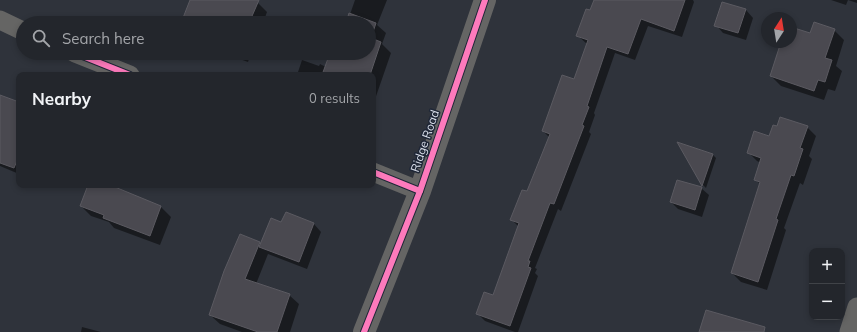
<!DOCTYPE html>
<html lang="en">
<head>
<meta charset="utf-8">
<style>
	:root { --surface:#23262c; --page:#2b2e34; --text:#f1f3f6; --muted:#a3a5a9; --line:#404348 }
	body { margin:0; font-family:Mulish,sans-serif; background:var(--page); color:var(--text) }
	.controls { position:absolute; right:12px; bottom:12px; display:grid; overflow:hidden; border-radius:8px; box-shadow:0 2px 6px #0003 }
	.controls button { width:36px; height:36px; display:grid; place-items:center; padding:0; border:0; border-bottom:1px solid var(--line); background:var(--surface); color:var(--text); font:20px sans-serif }
	.compass { position:absolute; left:761px; top:12px; width:36px; height:36px; border-radius:50%; background:var(--surface); box-shadow:0 2px 6px #0003; rotate:12deg }
	.list { margin:0; padding:0; list-style:none }
	h2 { display:flex; justify-content:space-between; align-items:center; height:52px; margin:0; padding:0 16px; font-size:17px }
	h2 small { font-size:13px; font-weight:400; color:var(--muted) }
	.icon { flex:none; width:22px; height:22px; fill:none; stroke:currentColor; stroke-width:2; stroke-linecap:round; stroke-linejoin:round }
	.map { position:relative; flex:none; width:857px; height:332px; overflow:hidden }
	.search { position:absolute; background:var(--surface); box-shadow:0 2px 6px #0003; left:16px; top:16px; width:360px; height:44px; display:flex; align-items:center; gap:10px; box-sizing:border-box; padding:0 14px; border-radius:22px; color:var(--muted); font-size:15px }
	.panel { position:absolute; background:var(--surface); box-shadow:0 2px 6px #0003; left:16px; top:72px; width:360px; height:116px; border-radius:8px }
	.map>svg:first-child { display:block }
	.shadow { fill:#0007 }
	.building { fill:#4a4950; stroke:#5b5a61 }
	.lines { fill:none; stroke-linecap:round; stroke-linejoin:round }
	.minor { stroke:#656564; stroke-width:19 }
	.tertiary { stroke:#656564; stroke-width:22 }
	.cycleway-casing { stroke:#1f2737; stroke-width:8 }
	.cycleway { stroke:#fd7abc; stroke-width:6 }
	.labels { text-anchor:middle; stroke-width:3; stroke-linejoin:round; paint-order:stroke }
	.street-label { font-size:12px; fill:#d9dee9; stroke:#1f2737 }
</style>
</head>
<body>
<div class="map">
<svg width="857" height="332" viewBox="0 0 857 332">
	<rect width="100%" height="100%" fill="#2f333b"/>
	<g class="shadow">
		<path d="M 191,0 L 251,0 L 257,2 L 267,12 L 263,23 L 182,23 Z"/>
		<path d="M 355,0 L 387,0 L 377,25 L 386,33 L 382,44 L 391,53 L 373,105 L 373,75 L 297,75 L 302,60 L 319,66 L 320,64 L 326,67 L 331,53 L 369,53 L 369,23 L 347,23 Z"/>
		<path d="M 595,0 L 693,0 L 694,2 L 682,37 L 648,26 L 635,60 L 615,53 L 594,113 L 595,115 L 589,132 L 591,134 L 561,211 L 558,209 L 535,268 L 537,269 L 535,273 L 538,276 L 518,332 L 515,332 L 485,321 L 477,313 L 494,296 L 519,227 L 511,219 L 527,193 L 550,138 L 543,131 L 575,80 L 587,44 L 577,35 L 591,11 Z"/>
		<path d="M 831,0 L 857,0 L 857,3 L 848,0 L 846,5 Z"/>
		<path d="M 723,3 L 746,10 L 753,18 L 746,40 L 723,33 L 716,25 Z"/>
		<path d="M 791,28 L 811,35 L 834,30 L 844,40 L 836,66 L 842,71 L 835,91 L 828,89 L 824,100 L 781,86 L 771,76 L 782,42 L 791,42 Z"/>
		<path d="M 223,53 L 251,53 L 248,62 Z"/>
		<path d="M 0,96 L 19,103 L 19,174 L 0,166 Z"/>
		<path d="M 807,127 L 816,136 L 809,156 L 812,159 L 803,185 L 800,183 L 784,228 L 786,230 L 767,290 L 741,282 L 732,273 L 760,184 L 755,179 L 761,163 L 757,161 L 748,152 L 770,137 Z"/>
		<path d="M 679,144 L 712,154 L 716,158 L 706,188 L 703,185 Z"/>
		<path d="M 89,185 L 106,185 L 161,207 L 171,217 L 160,245 L 114,228 L 109,222 L 91,216 L 81,206 Z"/>
		<path d="M 701,188 L 709,195 L 702,217 L 678,209 L 671,202 Z"/>
		<path d="M 286,213 L 314,224 L 321,232 L 307,269 L 268,254 L 256,284 L 289,295 L 299,304 L 290,332 L 242,332 L 220,324 L 210,315 L 259,242 L 261,245 L 282,223 Z"/>
		<path d="M 82,327 L 101,332 L 81,332 Z"/>
	</g>
	<g class="building">
		<path d="M 190,0 L 259,0 L 249,23 L 181,23 Z"/>
		<path d="M 594,0 L 685,0 L 674,31 L 641,19 L 628,54 L 607,47 L 587,106 L 589,107 L 582,125 L 584,126 L 554,204 L 550,203 L 528,261 L 530,261 L 528,267 L 531,268 L 510,326 L 476,314 L 484,292 L 493,295 L 519,223 L 510,220 L 522,190 L 527,191 L 550,134 L 542,131 L 562,75 L 574,79 L 588,40 L 576,36 L 586,9 L 590,10 Z"/>
		<path d="M 722,2 L 746,9 L 738,33 L 714,26 Z"/>
		<path d="M 349,13 L 376,23 L 371,38 L 381,42 L 370,75 L 322,75 L 330,53 L 369,53 L 369,23 L 346,23 Z"/>
		<path d="M 814,22 L 835,29 L 825,58 L 832,60 L 825,82 L 818,80 L 814,91 L 770,76 L 781,42 L 791,42 L 791,27 L 810,33 Z"/>
		<path d="M 0,95 L 19,102 L 19,156 L 14,168 L 0,163 Z"/>
		<path d="M 780,117 L 808,126 L 800,148 L 803,149 L 794,176 L 791,175 L 776,219 L 778,220 L 758,282 L 731,273 L 760,182 L 754,180 L 761,158 L 747,153 L 754,131 L 769,136 L 773,125 L 777,126 Z"/>
		<path d="M 677,142 L 713,154 L 702,186 Z"/>
		<path d="M 677,180 L 702,187 L 695,210 L 670,202 Z"/>
		<path d="M 88,185 L 110,185 L 161,206 L 150,236 L 103,218 L 104,215 L 80,206 Z"/>
		<path d="M 286,212 L 314,223 L 299,262 L 259,247 L 271,218 L 281,222 Z"/>
		<path d="M 240,234 L 260,242 L 245,279 L 290,294 L 277,332 L 258,332 L 209,315 L 224,271 Z"/>
		<path d="M 706,310 L 765,327 L 764,332 L 699,332 Z"/>
	</g>
	<g class="lines">
		<g class="minor">
			<path d="M 0,20 L 23,31"/>
			<path d="M 75,53 L 130,75"/>
			<path d="M 373,172 L 420,191"/>
			<path d="M 849,332 L 857,307"/>
		</g>
		<path class="tertiary" d="M 364,332 L 420,191 L 485,0"/>
		<defs>
			<g id="cycleway">
				<path d="M 75,53 L 130,75"/>
				<path d="M 373,172 L 420,191"/>
				<path d="M 364,332 L 420,191 L 485,0"/>
			</g>
		</defs>
		<use href="#cycleway" class="cycleway-casing"/>
		<use href="#cycleway" class="cycleway"/>
	</g>
	<g class="labels">
		<g class="street-label">
			<text transform="translate(425 141) rotate(-71)" y="4">Ridge Road</text>
		</g>
	</g>
</svg>
<div class="controls">
<button>+</button>
<button>−</button>
</div>
<svg class="compass" viewBox="-18 -18 36 36"><path d="M0-13l5 13h-10z" fill="#e53935"/><path d="M0 13l5-13h-10z" fill="#a3a5a9"/></svg>
<div class="search"><svg class="icon" aria-label="search" viewBox="0 0 24 24"><circle cx="10" cy="10" r="6"/><path d="M15 15l6 6"/></svg>Search here</div>
<section class="panel">
<h2>Nearby<small>0 results</small></h2>
<ul class="list">
</ul>
</section>
</div>
</body>
</html>
